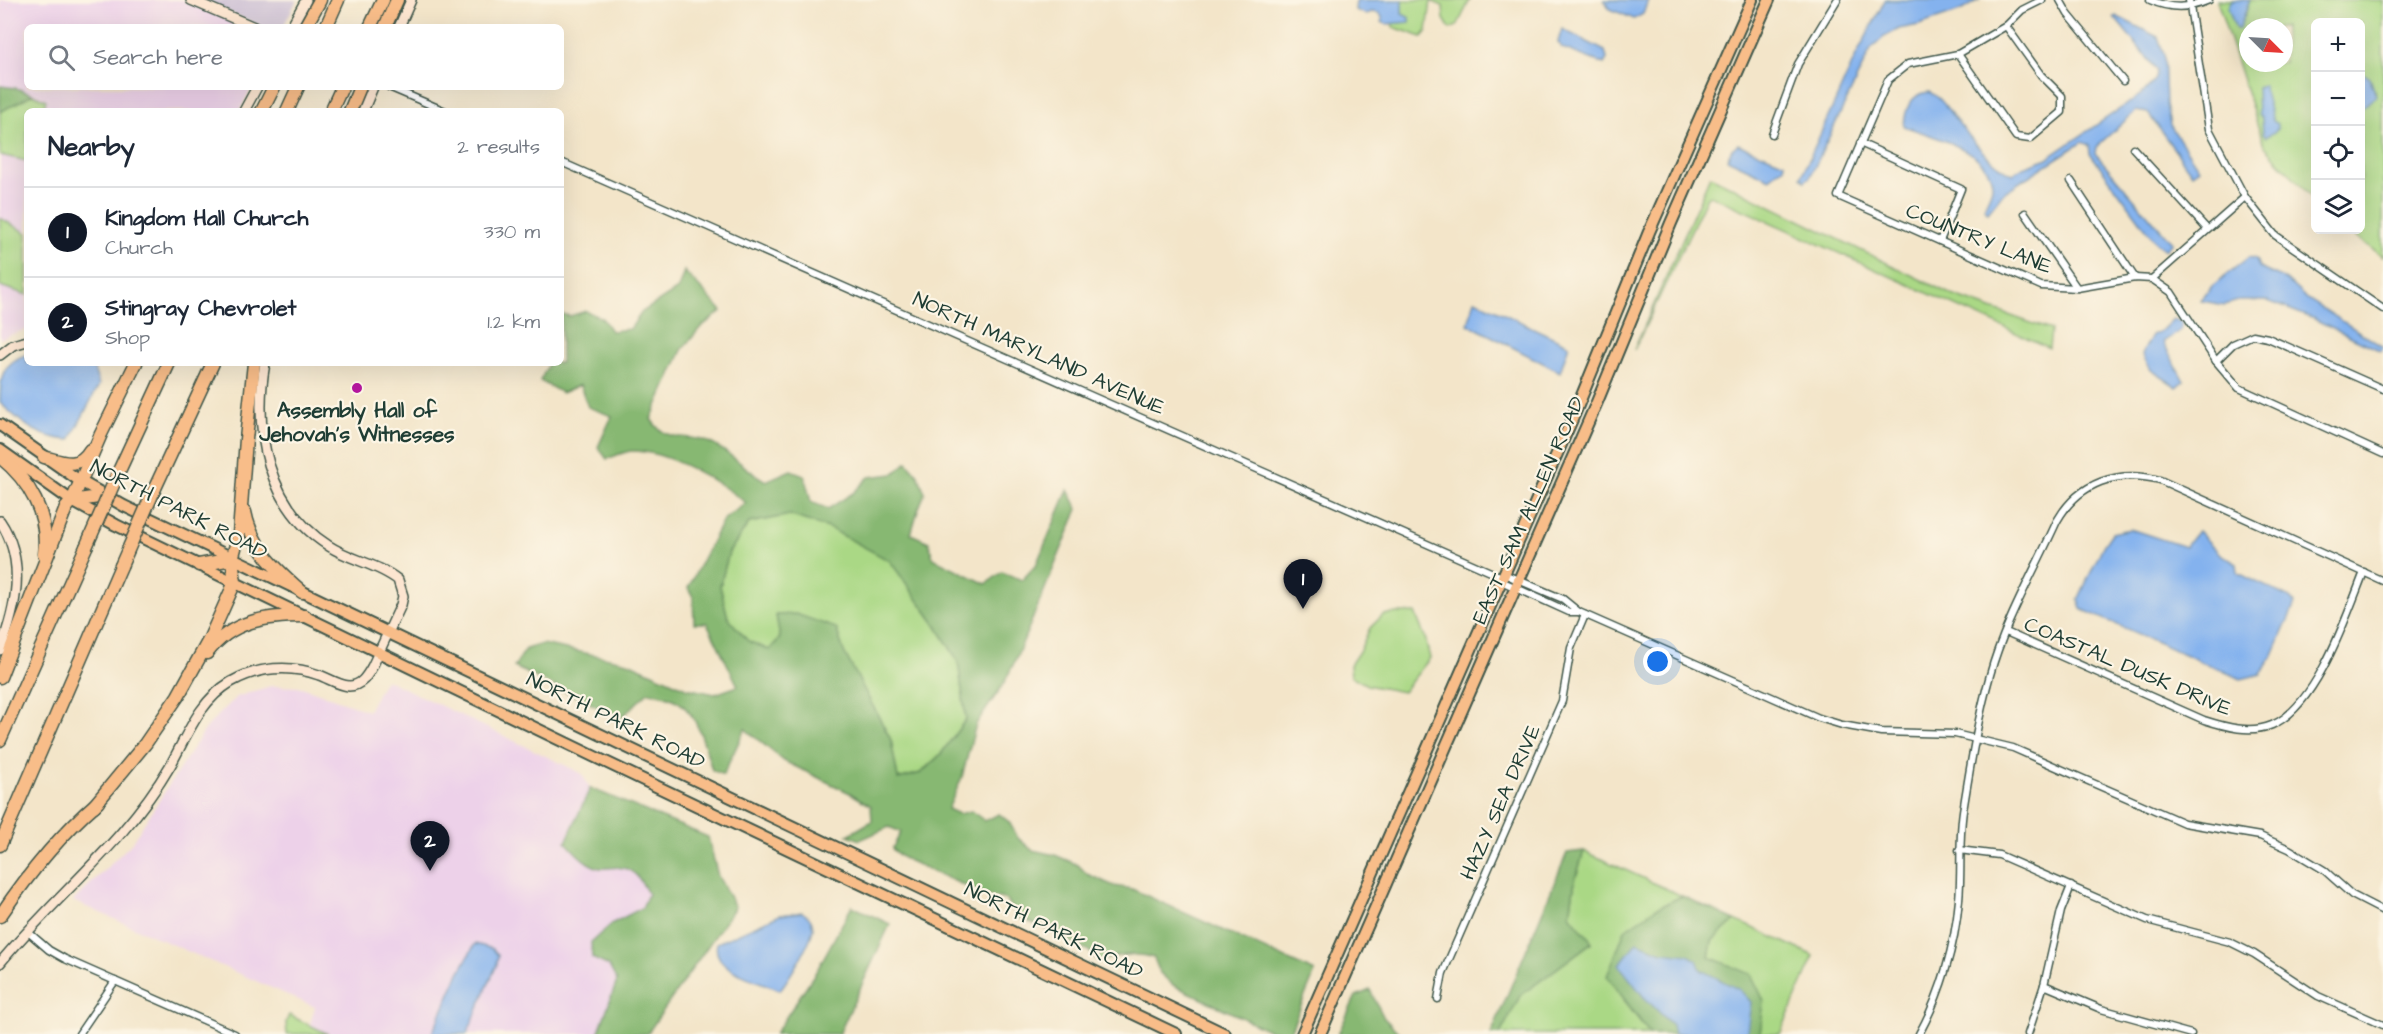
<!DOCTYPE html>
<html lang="en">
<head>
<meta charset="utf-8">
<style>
	:root { --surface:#fff; --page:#f2f2f3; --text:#1f2937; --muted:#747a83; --line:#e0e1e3; --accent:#111827 }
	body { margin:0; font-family:"Architects Daughter",sans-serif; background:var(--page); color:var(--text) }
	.controls { position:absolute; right:18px; top:18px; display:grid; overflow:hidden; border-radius:9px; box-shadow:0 6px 24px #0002 }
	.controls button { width:54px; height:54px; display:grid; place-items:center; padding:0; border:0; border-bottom:2px solid var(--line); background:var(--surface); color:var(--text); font:30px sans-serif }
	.compass { position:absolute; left:2239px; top:18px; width:54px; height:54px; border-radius:50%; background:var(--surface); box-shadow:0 6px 24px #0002; rotate:114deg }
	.you { position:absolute; left:1658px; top:662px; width:21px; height:21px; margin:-15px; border:4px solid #fff; border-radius:50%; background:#1a73e8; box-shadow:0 0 0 9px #1a73e833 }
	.badge { display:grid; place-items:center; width:39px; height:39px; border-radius:50%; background:var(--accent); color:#fff; font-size:20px; font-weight:700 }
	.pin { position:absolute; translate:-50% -50px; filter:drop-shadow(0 2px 3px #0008) }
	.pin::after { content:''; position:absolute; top:32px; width:21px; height:18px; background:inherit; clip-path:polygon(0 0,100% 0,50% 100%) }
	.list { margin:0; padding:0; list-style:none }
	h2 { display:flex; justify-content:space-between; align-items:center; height:78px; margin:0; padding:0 24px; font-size:26px }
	h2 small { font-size:20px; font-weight:400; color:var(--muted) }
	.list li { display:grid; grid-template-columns:39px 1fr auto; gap:18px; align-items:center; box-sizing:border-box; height:90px; padding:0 24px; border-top:2px solid var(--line) }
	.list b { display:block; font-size:22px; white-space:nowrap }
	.list p { margin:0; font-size:20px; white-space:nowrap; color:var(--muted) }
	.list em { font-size:20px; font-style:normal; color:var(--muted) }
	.icon { flex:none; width:33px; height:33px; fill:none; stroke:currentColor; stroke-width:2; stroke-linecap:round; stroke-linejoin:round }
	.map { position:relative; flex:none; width:2383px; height:1034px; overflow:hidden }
	.search { position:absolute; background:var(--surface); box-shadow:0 6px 24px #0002; left:24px; top:24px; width:540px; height:66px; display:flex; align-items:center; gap:15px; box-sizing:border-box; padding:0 21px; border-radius:9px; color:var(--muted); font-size:22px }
	.panel { position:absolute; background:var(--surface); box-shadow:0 6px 24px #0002; left:24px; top:108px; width:540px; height:258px; border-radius:9px }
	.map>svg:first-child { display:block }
	.built { fill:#edd1e9 }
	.industrial { fill:#ccbfd4 }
	.green { fill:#aad885; stroke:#648a5c; stroke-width:1.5; fill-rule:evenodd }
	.forest { fill:#87b872; stroke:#537a53; stroke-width:1.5; fill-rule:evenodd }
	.water { fill:#84b2ee; stroke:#527891; stroke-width:1.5 }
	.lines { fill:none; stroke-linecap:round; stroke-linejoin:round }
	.street-casing { stroke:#3f564a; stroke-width:9 }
	.secondary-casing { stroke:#3f564a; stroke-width:12 }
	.primary-casing { stroke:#3f564a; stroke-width:14 }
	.highway-casing { stroke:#3f564a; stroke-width:15 }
	.street { stroke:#fff; stroke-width:6 }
	.secondary { stroke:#fce5d0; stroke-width:9 }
	.primary { stroke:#f8bd89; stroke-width:10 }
	.highway { stroke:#f8bd89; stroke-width:12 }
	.highway-bridge-casing { stroke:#3f564a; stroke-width:15; stroke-linecap:butt }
	.highway-bridge { stroke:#f8bd89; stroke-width:12 }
	.poi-dot { fill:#b5179e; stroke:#fcf5e5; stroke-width:2 }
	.labels { text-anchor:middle; stroke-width:4.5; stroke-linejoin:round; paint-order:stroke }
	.street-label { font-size:21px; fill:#1f3d34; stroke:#fcf5e5 }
	.poi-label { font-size:21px; font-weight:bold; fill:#1f3d34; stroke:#fcf5e5 }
</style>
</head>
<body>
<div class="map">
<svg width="2383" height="1034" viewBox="0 0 2383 1034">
	<rect width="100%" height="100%" fill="#fcf5e5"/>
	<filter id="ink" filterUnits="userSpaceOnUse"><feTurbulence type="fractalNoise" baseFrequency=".0167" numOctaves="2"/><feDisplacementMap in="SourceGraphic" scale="12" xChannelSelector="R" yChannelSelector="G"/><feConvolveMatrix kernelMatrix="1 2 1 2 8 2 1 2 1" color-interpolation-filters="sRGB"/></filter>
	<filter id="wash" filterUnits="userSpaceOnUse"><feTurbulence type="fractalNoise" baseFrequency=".008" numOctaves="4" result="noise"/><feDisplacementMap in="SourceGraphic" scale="24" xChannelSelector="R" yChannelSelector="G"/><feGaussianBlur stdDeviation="1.35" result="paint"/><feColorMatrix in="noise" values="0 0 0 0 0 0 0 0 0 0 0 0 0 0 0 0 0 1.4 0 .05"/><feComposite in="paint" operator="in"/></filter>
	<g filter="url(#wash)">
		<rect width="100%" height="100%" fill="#f3e5c9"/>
		<g class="built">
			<path d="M 0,0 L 182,0 L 244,27 L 27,27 L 27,87 L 252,87 L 239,111 L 43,111 L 46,100 L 16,88 L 0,86 Z"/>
			<path d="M 0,155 L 27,161 L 27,233 L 0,218 Z"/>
			<path d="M 0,286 L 27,295 L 27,329 L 0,339 Z"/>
			<path d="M 385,679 L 581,773 L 586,781 L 590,788 L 566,842 L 588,863 L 598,868 L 624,868 L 633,873 L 642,881 L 648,894 L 642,908 L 613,923 L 591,943 L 592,958 L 609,966 L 617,981 L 598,1034 L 467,1034 L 497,964 L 459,973 L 432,1034 L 328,1034 L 310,1024 L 315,1007 L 73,901 L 131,844 L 206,728 L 236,697 L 271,686 L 302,687 L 368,711 Z"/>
		</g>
		<path class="industrial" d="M 201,0 L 297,0 L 283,27 L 263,27 Z"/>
		<g class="green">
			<path d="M 1402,0 L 1470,0 L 1457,26 L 1450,29 L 1444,19 L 1443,6 L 1431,1 L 1427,31 L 1422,37 L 1393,27 L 1392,22 L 1410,21 L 1410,18 L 1402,14 Z"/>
			<path d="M 2217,0 L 2234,0 L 2231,2 L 2239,24 L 2245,16 L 2250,0 L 2383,0 L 2383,256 L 2345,230 L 2360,230 L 2361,106 L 2363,107 L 2376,92 L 2363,73 L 2361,77 L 2360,22 L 2316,22 L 2315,201 L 2264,145 ZM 2248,27 L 2284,27 L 2284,63 L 2248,63 Z"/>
			<path d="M 33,94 L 46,100 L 43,111 L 27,111 L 27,161 L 0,155 L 0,112 Z"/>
			<path d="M 1710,176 L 1952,295 L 2051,330 L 2049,348 L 1710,195 L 1707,197 L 1634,350 Z"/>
			<path d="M 0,218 L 27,233 L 27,295 L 0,286 Z"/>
			<path d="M 790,515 L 831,529 L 890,560 L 936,625 L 958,661 L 966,719 L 941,754 L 920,773 L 898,779 L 891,740 L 844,652 L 836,628 L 776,615 L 780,638 L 769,650 L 748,641 L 728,618 L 720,586 L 729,552 L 749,523 Z"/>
			<path d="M 1397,613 L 1415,613 L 1425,637 L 1430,658 L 1403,692 L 1367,685 L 1351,676 L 1350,665 L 1360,650 L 1370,628 L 1383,615 Z"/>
			<path d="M 1584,851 L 1682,896 L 1655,909 L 1624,1001 L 1650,1034 L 1500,1034 L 1520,996 L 1592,942 L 1570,915 L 1575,880 Z"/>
			<path d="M 1735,920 L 1814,956 L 1780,1034 L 1760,1034 L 1763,1001 L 1709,958 L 1712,941 Z"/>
			<path d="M 289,1015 L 328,1034 L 287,1034 L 286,1022 Z"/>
		</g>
		<g class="forest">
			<path d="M 0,86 L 16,88 L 33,94 L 0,112 Z"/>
			<path d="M 684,271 L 722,311 L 700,328 L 682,350 L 651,419 C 666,444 686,433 708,442 C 730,451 745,470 766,481 L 791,470 L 804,475 L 811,502 L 828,509 L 853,493 L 869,477 L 893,474 L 907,462 L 918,475 L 925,493 L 918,510 L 911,534 L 929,542 L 933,558 L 986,584 L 1002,572 L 1022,580 L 1036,565 L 1068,490 L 1078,509 L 1015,661 L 1003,685 L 976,724 L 962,777 L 948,809 L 959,814 L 971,811 L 985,821 L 999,814 L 1009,822 L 1018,838 L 1032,850 L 1055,855 L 1078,865 L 1087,874 L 1114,886 L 1132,889 L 1315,972 L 1290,1032 L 1281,1033 L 1268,1030 L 1173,985 L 1160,973 L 1154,958 C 1135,952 1118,954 1099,962 L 1089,951 L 1045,928 L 1019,918 L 1007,900 L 983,894 L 903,858 L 892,849 L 901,832 L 889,827 L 860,840 L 848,835 L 872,821 L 871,806 L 850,793 L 784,761 L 745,729 L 723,775 L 712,770 C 704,745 698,709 671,698 C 664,695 656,693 648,692 L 621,718 L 514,667 L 526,649 L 542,644 L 628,662 L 686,688 L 715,694 L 738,686 L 707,623 L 694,623 L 693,597 L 688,588 L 723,520 L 746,503 C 720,482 668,451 633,451 C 625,451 615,456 607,459 L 598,447 L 612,416 L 588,407 L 580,385 L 562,393 L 540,381 L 549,363 L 561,363 L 561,314 L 570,316 L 586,311 L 602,318 L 611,331 L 630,329 L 642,312 L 678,289 ZM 790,515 L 831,529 L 890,561 L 936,625 L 958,661 L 966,719 L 941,754 L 921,773 L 898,779 L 891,740 L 844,652 L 836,628 L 796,614 L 776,615 L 780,638 L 769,650 L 748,641 L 728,618 L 720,586 L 729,552 L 749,523 Z"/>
			<path d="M 590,788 L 708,837 L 718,876 L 735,907 L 647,1034 L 598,1034 L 617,981 L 609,966 L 592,958 L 591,942 L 613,923 L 642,908 L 648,894 C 643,884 636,870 623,868 C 616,866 607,869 600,868 C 586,865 575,852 566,842 Z"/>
			<path d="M 1584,851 L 1575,880 L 1570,915 L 1592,942 L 1520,996 L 1500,1034 L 1491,1034 L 1567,853 Z"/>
			<path d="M 1682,896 L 1735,920 L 1712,941 L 1709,957 L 1751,974 L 1764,1001 L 1760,1034 L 1650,1034 L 1607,976 L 1625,930 L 1655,909 Z"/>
			<path d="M 852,906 L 890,924 L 839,1034 L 775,1034 L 817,970 Z"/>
			<path d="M 1370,990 L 1384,1018 L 1400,1034 L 1338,1034 L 1356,996 Z"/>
		</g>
		<g class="water">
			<path d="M 1356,0 L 1402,0 L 1402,14 L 1410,18 L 1410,22 L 1386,24 L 1382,22 L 1382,17 L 1379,13 L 1371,12 L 1367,15 L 1355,10 Z"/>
			<path d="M 1604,0 L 1648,0 L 1643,14 L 1634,19 L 1610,9 Z"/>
			<path d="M 1885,0 L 1979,0 L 1963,10 L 1919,25 L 1899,29 L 1884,37 L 1871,49 L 1810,177 L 1805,181 L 1801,177 L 1853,62 Z"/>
			<path d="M 2234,0 L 2250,0 L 2239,29 L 2236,29 L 2228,8 L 2231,2 Z"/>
			<path d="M 2116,16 L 2158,37 L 2164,55 L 2166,104 L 2170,125 L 2199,169 L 2192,174 L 2148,113 L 2136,111 L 2096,147 L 2095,153 L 2172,243 L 2165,250 L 2157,244 L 2090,153 L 2089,145 L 2082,142 L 2003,193 L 1988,212 L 1984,208 C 1986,201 1992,193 1992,186 C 1993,151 1930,136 1904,126 C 1905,109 1910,94 1929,92 C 1941,97 1945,106 1952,115 C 1967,133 1991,167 2013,174 L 2023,167 L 2048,158 L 2143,93 L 2156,79 L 2157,70 L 2114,17 Z"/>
			<path d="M 1562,29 L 1605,51 L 1607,59 L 1604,64 L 1562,48 L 1558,42 Z"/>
			<path d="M 2363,73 L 2370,78 L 2376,96 L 2363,107 L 2360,106 L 2361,77 Z"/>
			<path d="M 2263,85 L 2273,121 L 2278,124 L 2277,130 L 2266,137 L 2263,134 L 2262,118 L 2258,115 L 2257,88 Z"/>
			<path d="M 1738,144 L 1785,163 L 1784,168 L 1777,171 L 1770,179 L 1727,159 L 1732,149 Z"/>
			<path d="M 2249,257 L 2256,259 L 2259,268 L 2286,280 L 2306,298 L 2383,347 L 2381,351 L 2314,319 L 2268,301 L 2238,301 L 2225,305 L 2201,301 L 2212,286 Z"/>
			<path d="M 1475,300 L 1569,345 L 1560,372 L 1468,324 Z"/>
			<path d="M 2173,319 L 2182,322 L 2181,330 L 2163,342 L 2184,381 L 2177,387 L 2151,370 L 2142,354 L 2152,335 L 2161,331 Z"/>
			<path d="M 27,354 L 27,363 L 92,363 L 99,385 L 70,440 C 38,438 23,424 0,403 C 0,377 1,364 27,354 Z"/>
			<path d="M 2130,529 L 2185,547 L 2198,531 L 2220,554 L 2237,564 L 2238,573 L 2290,598 L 2295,604 L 2272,657 L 2261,674 L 2241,679 L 2081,609 L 2078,600 L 2103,546 L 2112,533 Z"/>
			<path d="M 802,912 C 808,916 812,919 813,927 C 813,940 789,978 780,990 C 761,981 710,971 717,943 L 780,915 Z"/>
			<path d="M 1637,942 L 1662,952 L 1688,955 L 1697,960 L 1701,970 L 1740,990 L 1751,1002 L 1747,1032 L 1749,1034 L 1674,1034 L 1672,1025 L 1643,996 L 1619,965 Z"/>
			<path d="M 475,944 L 493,949 L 498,955 L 497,964 L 467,1034 L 432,1034 L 459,973 Z"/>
		</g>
	</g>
	<g filter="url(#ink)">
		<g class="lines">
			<defs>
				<g id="street">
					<path d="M 2042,0 L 2022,10 L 2006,26 L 1958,54 L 1908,64 L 1888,80 L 1838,196 L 2041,286 L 2077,288 L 2135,278 L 2152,279 L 2171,292 L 2216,361 L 2239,388 L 2383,454"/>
					<path d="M 2060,0 L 2068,14 L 2123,81"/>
					<path d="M 2150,0 C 2170,9 2188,9 2209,0"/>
					<path d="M 2189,0 L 2209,129 L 2245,197 L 2275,235 L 2383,309"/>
					<path d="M 1958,54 L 2016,137 L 2030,139 L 2062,112 L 2062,96 L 2041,75 L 2006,26"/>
					<path d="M 389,87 L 445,111"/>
					<path d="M 1772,134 L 1798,64 L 1837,0"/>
					<path d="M 1860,143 L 1961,189 L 1940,241"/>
					<path d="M 2133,148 L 2207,229"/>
					<path d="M 561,162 L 1502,577"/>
					<path d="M 2071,181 L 2135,278"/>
					<path d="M 2025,213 L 2077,288"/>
					<path d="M 2152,279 L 2245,197"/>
					<path d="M 2216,361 L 2233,344 L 2253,335 L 2268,338 L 2383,389"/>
					<path d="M 1504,574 L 1563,599 L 1579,612 L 1819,718 L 1842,725 L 1881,732 L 1955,734 L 2013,748 L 2184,823 L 2260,836 L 2289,849 L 2324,870 L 2352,895 L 2383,911"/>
					<path d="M 1501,581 L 1569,612 L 1578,612"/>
					<path d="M 2006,632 L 2204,720 C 2226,727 2250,734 2272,725 C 2317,706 2347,615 2364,572"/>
					<path d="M 1959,850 L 1999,855 L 2147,920 L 2230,942 L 2254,954 L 2318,996 L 2383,1025"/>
					<path d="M 27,931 L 49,950 L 65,959 L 235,1034"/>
					<path d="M 2044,985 L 2101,1009 L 2191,1034"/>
					<path d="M 1438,999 L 1443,973 L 1562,701 L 1571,648 L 1585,615"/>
					<path d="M 79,1034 L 115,981"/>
					<path d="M 1919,1034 C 1941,994 1955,946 1959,900 C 1962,868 1958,836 1964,805 C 1971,762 1978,717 1990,675 C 2004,623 2035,570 2057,521 C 2079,482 2118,469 2160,480 L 2383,581"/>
					<path d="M 2028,1034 L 2044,985 L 2061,911 L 2071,886"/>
				</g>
				<g id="secondary">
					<path d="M 191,0 L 254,27"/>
					<path d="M 291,27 L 306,0"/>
					<path d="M 399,27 L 411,0"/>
					<path d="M 244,111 L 257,87"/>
					<path d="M 363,111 L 373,87"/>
					<path d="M 0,355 L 13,345 L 27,341"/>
					<path d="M 0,521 C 27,561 16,609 0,650"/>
					<path d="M 0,963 C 55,896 126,842 170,766 C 187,736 199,701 231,682 C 257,667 290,664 319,675 C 328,678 338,685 349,686 C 361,686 367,676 372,667 L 401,605 L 403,596 L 398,580 C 378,564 350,560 329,546 C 267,507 253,430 265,363"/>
				</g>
				<g id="primary">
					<path d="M 0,425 L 80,481 L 124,506 L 1225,1034"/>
					<path d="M 0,450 L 72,501 L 116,525 L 593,756 L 1176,1034"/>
					<path d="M 1302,1034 L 1574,415 L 1649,232 L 1752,0"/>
					<path d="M 1320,1034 L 1597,402 L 1671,223 L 1769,0"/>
				</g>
				<g id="highway">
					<path d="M 305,27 L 320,0"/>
					<path d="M 326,27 L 338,0"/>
					<path d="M 370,27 L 383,0"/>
					<path d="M 385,27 L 397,0"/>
					<path d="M 262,111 L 274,87"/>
					<path d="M 287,111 L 298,87"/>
					<path d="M 331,111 L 342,87"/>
					<path d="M 350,111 L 360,87"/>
					<path d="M 0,457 C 30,481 49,515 44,554"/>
					<path d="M 44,457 C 63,462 78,470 90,450"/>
					<path d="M 119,471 L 169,363"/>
					<path d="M 155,488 L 213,363"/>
					<path d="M 72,501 L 105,496"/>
					<path d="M 245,512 C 252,548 275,568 302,592"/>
					<path d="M 199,565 L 232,559"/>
					<path d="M 207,653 C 232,620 266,616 305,616"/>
					<path d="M 0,677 L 66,508 L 72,501 L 101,434 L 136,363"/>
					<path d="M 0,740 L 86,547"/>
					<path d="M 94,806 L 145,744 L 178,696 L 209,640 L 235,582 L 232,559 L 239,534 L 246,439 L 254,363"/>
					<path d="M 0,845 L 121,566"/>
					<path d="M 0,916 C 27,876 62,833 98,802"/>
				</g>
			</defs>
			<use href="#street" class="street-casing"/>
			<use href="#secondary" class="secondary-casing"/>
			<use href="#primary" class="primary-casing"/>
			<use href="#highway" class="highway-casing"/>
			<use href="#street" class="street"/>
			<use href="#secondary" class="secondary"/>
			<use href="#primary" class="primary"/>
			<use href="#highway" class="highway"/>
			<defs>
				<g id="highway-bridge">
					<path d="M 86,547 L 119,471"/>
					<path d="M 121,566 L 155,488"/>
				</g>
			</defs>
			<use href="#highway-bridge" class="highway-bridge-casing"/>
			<use href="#highway-bridge" class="highway-bridge"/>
		</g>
	</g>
	<circle class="poi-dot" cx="357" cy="388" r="6"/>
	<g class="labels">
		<g class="street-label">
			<text transform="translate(1979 238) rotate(22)" y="7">COUNTRY LANE</text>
			<text transform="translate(1039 353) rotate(24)" y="7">NORTH MARYLAND AVENUE</text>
			<text transform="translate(179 509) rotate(27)" y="7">NORTH PARK ROAD</text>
			<text transform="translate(1528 510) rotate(-66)" y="7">EAST SAM ALLEN ROAD</text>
			<text transform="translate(2128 666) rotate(23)" y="7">COASTAL DUSK DRIVE</text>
			<text transform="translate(616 720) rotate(26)" y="7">NORTH PARK ROAD</text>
			<text transform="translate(1500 802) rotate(-66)" y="7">HAZY SEA DRIVE</text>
			<text transform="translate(1054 930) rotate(26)" y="7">NORTH PARK ROAD</text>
		</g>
		<g class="poi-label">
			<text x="357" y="417">Assembly Hall of<tspan x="357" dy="24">Jehovah's Witnesses</tspan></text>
		</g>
	</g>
</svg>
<div class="controls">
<button>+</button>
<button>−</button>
<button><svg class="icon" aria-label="locate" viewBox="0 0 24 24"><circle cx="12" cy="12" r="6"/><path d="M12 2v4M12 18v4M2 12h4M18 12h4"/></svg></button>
<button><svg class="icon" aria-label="layers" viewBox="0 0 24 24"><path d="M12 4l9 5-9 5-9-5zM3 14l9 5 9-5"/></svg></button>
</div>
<svg class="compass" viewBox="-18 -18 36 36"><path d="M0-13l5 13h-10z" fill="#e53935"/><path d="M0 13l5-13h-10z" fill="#747a83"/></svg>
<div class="you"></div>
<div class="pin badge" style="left:1303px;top:609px">1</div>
<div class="pin badge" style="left:430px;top:871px">2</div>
<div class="search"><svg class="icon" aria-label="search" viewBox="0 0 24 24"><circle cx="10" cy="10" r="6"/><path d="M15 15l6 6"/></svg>Search here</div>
<section class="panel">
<h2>Nearby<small>2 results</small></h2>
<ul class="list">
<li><span class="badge">1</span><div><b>Kingdom Hall Church</b><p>Church</p></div><em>330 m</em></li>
<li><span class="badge">2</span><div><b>Stingray Chevrolet</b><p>Shop</p></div><em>1.2 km</em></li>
</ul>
</section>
</div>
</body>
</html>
